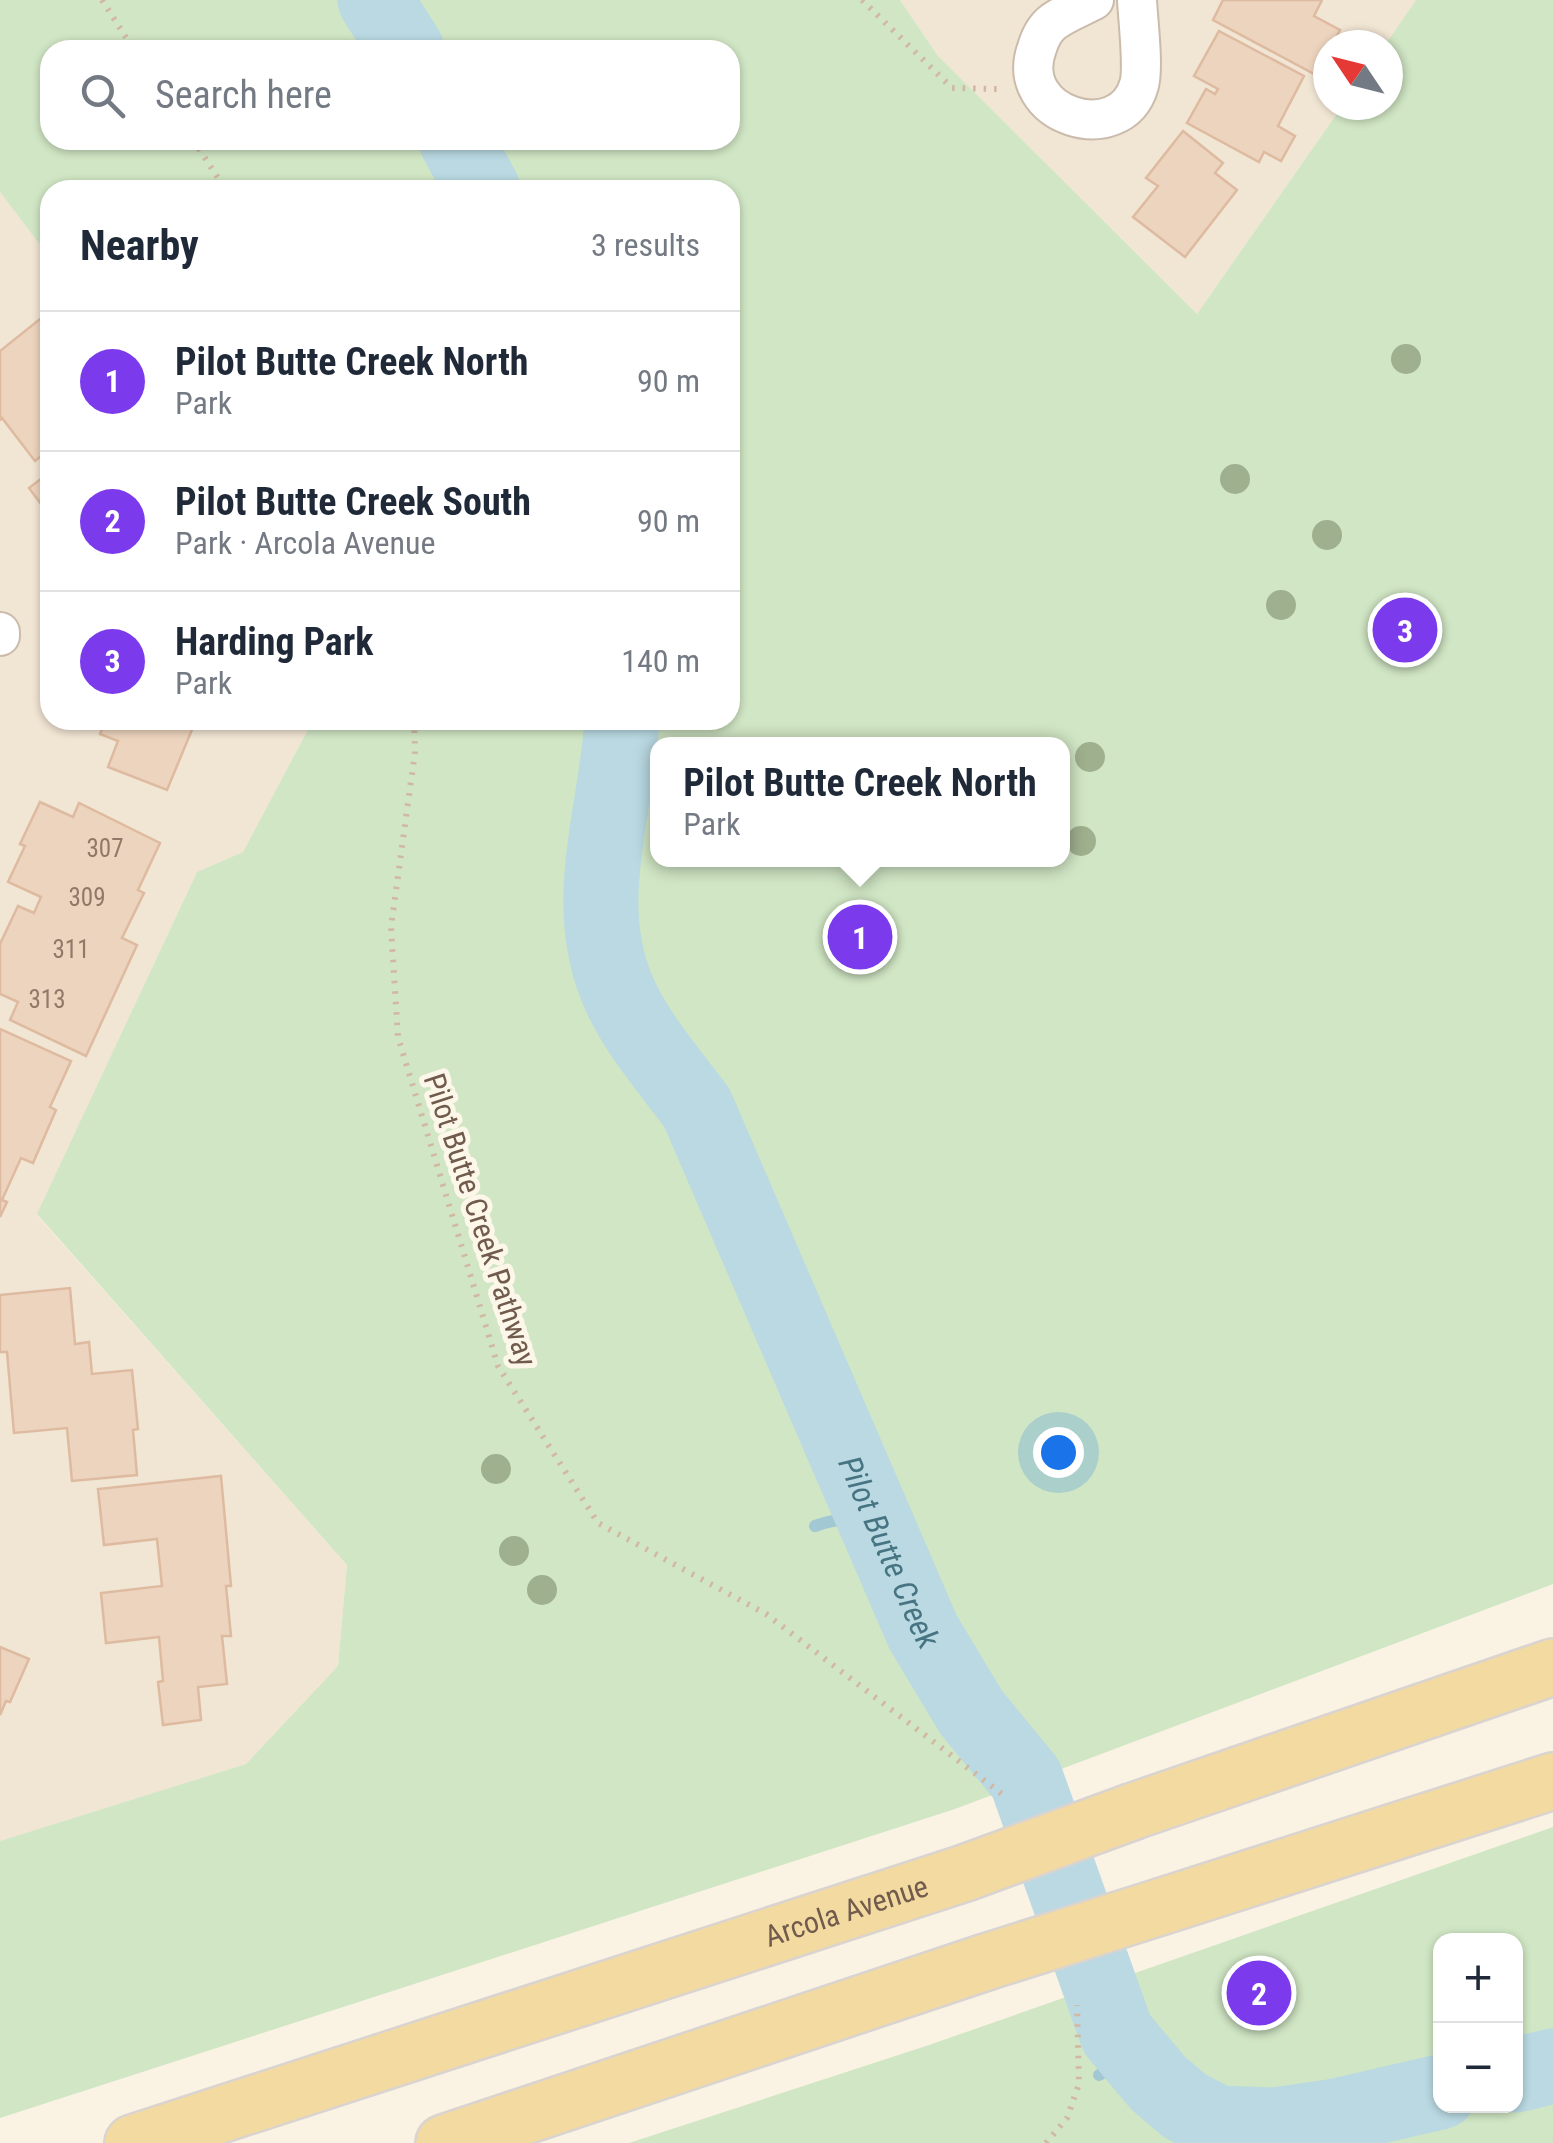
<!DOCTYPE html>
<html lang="en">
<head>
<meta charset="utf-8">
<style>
	:root { --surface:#fff; --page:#f6f6f7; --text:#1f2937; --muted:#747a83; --line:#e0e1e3; --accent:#7c3aed }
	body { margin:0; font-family:"Roboto Condensed",sans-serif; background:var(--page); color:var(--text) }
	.controls { position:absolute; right:30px; bottom:30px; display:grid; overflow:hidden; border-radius:20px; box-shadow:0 2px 8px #0004 }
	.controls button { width:90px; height:90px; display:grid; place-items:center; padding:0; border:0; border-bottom:2px solid var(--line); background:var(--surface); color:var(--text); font:50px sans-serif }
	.compass { position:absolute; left:1313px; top:30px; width:90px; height:90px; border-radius:50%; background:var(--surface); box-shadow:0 2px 8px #0004; rotate:305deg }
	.you { position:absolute; left:1058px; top:1452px; width:35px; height:35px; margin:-25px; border:8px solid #fff; border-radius:50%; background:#1a73e8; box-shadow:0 0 0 15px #1a73e833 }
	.badge { display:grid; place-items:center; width:65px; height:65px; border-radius:50%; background:var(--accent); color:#fff; font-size:32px; font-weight:700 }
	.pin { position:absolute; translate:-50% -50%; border:5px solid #fff; box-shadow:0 2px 10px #0006 }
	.popup { position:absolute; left:650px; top:737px; width:420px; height:130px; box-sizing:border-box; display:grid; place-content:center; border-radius:20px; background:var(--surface); filter:drop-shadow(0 2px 8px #0005); font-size:32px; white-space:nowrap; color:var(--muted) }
	.popup b { font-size:38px; color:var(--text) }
	.popup::after { content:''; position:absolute; left:50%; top:100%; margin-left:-20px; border:20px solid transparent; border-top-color:var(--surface) }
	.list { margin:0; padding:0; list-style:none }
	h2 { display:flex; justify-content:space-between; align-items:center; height:130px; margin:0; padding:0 40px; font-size:42px }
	h2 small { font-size:32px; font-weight:400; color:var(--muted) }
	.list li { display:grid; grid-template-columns:65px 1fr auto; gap:30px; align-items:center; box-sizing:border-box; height:140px; padding:0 40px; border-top:2px solid var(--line) }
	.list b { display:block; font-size:38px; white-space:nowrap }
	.list p { margin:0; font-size:32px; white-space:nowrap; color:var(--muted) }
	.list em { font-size:32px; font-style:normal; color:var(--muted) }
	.icon { flex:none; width:55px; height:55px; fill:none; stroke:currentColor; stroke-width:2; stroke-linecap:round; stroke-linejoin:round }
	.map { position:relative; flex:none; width:1553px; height:2143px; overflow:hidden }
	.search { position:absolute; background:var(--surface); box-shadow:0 2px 8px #0004; left:40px; top:40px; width:700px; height:110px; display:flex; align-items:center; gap:25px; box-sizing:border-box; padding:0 35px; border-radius:30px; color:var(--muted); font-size:38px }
	.panel { position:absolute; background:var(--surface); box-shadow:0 2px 8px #0004; left:40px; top:180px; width:700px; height:550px; border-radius:30px }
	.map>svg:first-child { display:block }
	.residential { fill:#f1e5d3 }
	.green { fill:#d0e6c4; fill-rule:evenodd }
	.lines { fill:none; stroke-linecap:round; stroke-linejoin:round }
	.stream { stroke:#a1c8d3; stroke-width:12 }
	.river { stroke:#bad9e2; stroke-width:75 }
	.building { fill:#edd4be; stroke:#debba0; stroke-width:2.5 }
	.minor-casing { stroke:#cabbab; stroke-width:42 }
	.primary-casing { stroke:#dad4d0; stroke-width:60 }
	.path { stroke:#d2b7a1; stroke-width:6; stroke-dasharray:2.5 8; stroke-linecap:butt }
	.minor { stroke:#fff; stroke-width:38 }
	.primary { stroke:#f3daa1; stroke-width:55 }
	.primary-bridge-casing { stroke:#dad4d0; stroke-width:60; stroke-linecap:butt }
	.primary-bridge { stroke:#f3daa1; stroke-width:55 }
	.tree { fill:#9fb08e }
	.labels { text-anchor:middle; stroke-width:10; stroke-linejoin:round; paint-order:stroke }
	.number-label { font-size:25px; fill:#8f7968 }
	.street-label { font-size:30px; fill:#705b4c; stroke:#fdf7ea }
	.water-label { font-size:32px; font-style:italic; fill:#477482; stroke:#fdf7ea }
</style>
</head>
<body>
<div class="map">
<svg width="1553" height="2143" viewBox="0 0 1553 2143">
	<rect width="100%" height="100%" fill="#faf3e4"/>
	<g class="residential">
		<path d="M 900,0 L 1416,0 L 1385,45 L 1328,45 L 1328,105 L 1343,105 L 1197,314 L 938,56 Z"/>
		<path d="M 0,192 L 50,258 L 50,720 L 313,720 L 243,852 L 197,872 L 37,1215 L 347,1565 L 338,1666 L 246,1764 L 0,1841 Z"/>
	</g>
	<g class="green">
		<path d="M 0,0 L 900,0 L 938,56 L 1197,314 L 1343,105 L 1388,105 L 1388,45 L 1385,45 L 1416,0 L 1553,0 L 1553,1584 L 955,1809 L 0,2118 L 0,1841 L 246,1764 L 338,1666 L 347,1565 L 37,1214 L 197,872 L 243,852 L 313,720 L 730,720 L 730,190 L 50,190 L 50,258 L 0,192 ZM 730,50 L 730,140 L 50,140 L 50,50 ZM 1062,744 L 1062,860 L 658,860 L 658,744 Z"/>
		<path d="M 1553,1827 L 1553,2143 L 629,2143 L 929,2045 ZM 1440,1940 L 1516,1940 L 1516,2106 L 1440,2106 Z"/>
	</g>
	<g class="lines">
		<g class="stream">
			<path d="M 344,0 L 387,17"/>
			<path d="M 400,38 L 404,20 L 414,1"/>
			<path d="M 815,1526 C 843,1516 860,1517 883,1537"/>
			<path d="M 1099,2075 C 1114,2067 1126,2060 1142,2066"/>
		</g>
		<g class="river">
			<path d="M 375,0 L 407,50"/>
			<path d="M 456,140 L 483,190"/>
			<path id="s1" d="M 622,720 C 617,809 581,899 616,986 C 633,1030 669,1070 697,1108 L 923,1632 L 971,1712 L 1026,1779 L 1117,2034 L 1158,2083 L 1185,2106 L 1218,2123 L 1274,2125 L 1336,2116 L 1440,2092"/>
			<path d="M 1516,2075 L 1553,2066"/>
		</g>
	</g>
	<g class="building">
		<path d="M 1223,0 L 1322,0 L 1314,16 L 1340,30 L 1332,45 L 1328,45 L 1328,52 L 1316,75 L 1213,20 Z"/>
		<path d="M 1219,31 L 1304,76 L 1278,126 L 1295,136 L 1281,161 L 1264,152 L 1259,162 L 1187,123 L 1206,89 L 1215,94 L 1218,89 L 1194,76 Z"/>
		<path d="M 1183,131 L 1223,163 L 1215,173 L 1237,190 L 1185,257 L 1133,217 L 1158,186 L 1146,178 Z"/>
		<path d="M 50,311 L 50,449 L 35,461 L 2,418 L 0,420 L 0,351 Z"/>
		<path d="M 50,472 L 50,516 L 29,488 Z"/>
		<path d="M 105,720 L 196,720 L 167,790 L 108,767 L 118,741 L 100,734 Z"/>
		<path d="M 40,802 L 73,817 L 79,803 L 160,843 L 138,890 L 144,893 L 122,938 L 137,945 L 86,1056 L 10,1020 L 18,1002 L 0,994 L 0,944 L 18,906 L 34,913 L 41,897 L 8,882 L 25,846 L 20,844 Z"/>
		<path d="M 0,1029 L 71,1061 L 50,1107 L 56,1110 L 33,1163 L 21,1158 L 2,1200 L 7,1202 L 0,1217 Z"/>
		<path d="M 70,1288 L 75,1344 L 89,1342 L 92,1374 L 132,1370 L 138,1429 L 133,1430 L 137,1475 L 72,1481 L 67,1428 L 14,1433 L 7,1352 L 0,1352 L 0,1295 Z"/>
		<path d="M 221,1476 L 231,1586 L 226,1586 L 231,1636 L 222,1636 L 227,1684 L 198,1687 L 201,1720 L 163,1725 L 158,1682 L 163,1681 L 159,1637 L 106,1643 L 101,1593 L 162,1586 L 157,1539 L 104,1545 L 98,1489 Z"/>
		<path d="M 0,1647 L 29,1659 L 10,1702 L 6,1701 L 0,1715 Z"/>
	</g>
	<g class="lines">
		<defs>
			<g id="minor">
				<path d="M 1094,0 C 1081,7 1065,13 1053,22 C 1045,28 1040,38 1037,48 C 1012,116 1121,149 1139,85 C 1144,68 1138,20 1137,0"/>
				<path d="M 0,632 L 0,636"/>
			</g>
			<g id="primary">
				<path d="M 1134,1811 L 1553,1667"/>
				<path d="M 1163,1906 L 1553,1781"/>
				<path id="s2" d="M 133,2143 L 965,1873"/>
				<path d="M 444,2143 L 986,1962"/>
			</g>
		</defs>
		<use href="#minor" class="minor-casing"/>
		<use href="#primary" class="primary-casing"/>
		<g class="path">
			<path d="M 102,0 L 134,50"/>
			<path d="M 862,0 L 952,88 L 1000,89"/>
			<path d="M 193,140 L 226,190"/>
			<path d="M 414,720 L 415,752 L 391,927 L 398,1037 L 498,1366 L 598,1523 L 766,1614 L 1002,1794"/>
			<path d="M 1046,2143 L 1067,2118 L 1079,2084 L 1077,2005"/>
		</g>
		<use href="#minor" class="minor"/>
		<use href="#primary" class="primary"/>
		<defs>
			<g id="primary-bridge">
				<path d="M 965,1873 L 1134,1811"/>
				<path d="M 986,1962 L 1163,1906"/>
			</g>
		</defs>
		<use href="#primary-bridge" class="primary-bridge-casing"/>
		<use href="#primary-bridge" class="primary-bridge"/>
	</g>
	<g class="tree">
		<circle cx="1406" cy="359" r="15"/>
		<circle cx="1235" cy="479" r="15"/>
		<circle cx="1327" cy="535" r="15"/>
		<circle cx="1281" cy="605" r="15"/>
		<circle cx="1090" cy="757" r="15"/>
		<circle cx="1081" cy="841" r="15"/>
		<circle cx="496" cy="1469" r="15"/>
		<circle cx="514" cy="1551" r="15"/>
		<circle cx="542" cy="1590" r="15"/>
	</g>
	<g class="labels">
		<g class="number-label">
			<text x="105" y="857">307</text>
			<text x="87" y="906">309</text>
			<text x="71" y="958">311</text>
			<text x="47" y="1008">313</text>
		</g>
		<g class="street-label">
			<text transform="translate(480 1220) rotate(72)" y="10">Pilot Butte Creek Pathway</text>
			<text dy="10" stroke="none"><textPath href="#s2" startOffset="750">Arcola Avenue</textPath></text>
		</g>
		<g class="water-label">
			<text dy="11" stroke="none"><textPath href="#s1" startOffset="900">Pilot Butte Creek</textPath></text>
		</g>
	</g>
</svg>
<div class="controls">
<button>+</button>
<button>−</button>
</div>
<svg class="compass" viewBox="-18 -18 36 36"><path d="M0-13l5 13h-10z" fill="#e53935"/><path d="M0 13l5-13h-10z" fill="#747a83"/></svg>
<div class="you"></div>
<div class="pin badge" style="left:860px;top:937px">1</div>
<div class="popup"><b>Pilot Butte Creek North</b>Park</div>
<div class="pin badge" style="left:1259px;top:1993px">2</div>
<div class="pin badge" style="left:1405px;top:630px">3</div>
<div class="search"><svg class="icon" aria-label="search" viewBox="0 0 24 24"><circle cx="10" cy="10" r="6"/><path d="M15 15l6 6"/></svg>Search here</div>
<section class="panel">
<h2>Nearby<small>3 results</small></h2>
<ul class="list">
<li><span class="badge">1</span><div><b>Pilot Butte Creek North</b><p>Park</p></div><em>90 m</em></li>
<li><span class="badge">2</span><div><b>Pilot Butte Creek South</b><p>Park · Arcola Avenue</p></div><em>90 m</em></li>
<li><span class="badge">3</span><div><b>Harding Park</b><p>Park</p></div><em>140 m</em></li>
</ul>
</section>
</div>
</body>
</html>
